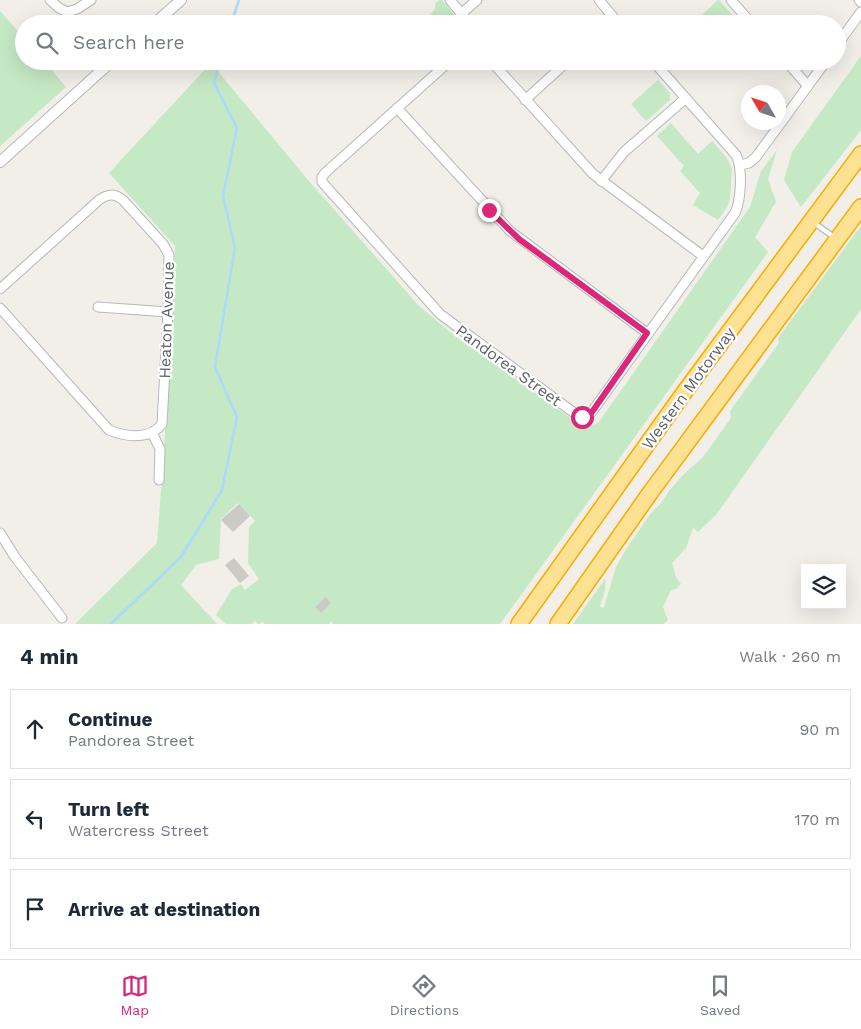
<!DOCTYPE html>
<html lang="en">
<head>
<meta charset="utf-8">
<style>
	:root { --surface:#fff; --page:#f2f2f3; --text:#1f2937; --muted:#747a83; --line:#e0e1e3; --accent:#db2777 }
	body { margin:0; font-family:"Work Sans",sans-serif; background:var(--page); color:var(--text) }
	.controls { position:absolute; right:15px; bottom:15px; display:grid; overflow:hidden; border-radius:0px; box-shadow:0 5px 20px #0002 }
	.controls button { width:45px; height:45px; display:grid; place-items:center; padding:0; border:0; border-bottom:1px solid var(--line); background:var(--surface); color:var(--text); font:25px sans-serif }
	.compass { position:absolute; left:741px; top:85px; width:45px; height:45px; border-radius:50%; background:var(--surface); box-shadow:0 5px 20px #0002; rotate:309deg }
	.stop { position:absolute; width:15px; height:15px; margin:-11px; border:4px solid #db2777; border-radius:50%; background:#fff }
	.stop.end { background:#db2777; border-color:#fff; box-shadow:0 1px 5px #0008 }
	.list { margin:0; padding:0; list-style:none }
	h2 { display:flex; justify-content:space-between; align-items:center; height:65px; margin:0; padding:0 20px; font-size:21px }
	h2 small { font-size:16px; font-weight:400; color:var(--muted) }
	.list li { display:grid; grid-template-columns:32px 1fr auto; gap:15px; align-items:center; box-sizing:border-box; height:80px; margin:0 10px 10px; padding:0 10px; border:1px solid var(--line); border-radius:0px }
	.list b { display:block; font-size:19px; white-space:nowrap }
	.list p { margin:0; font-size:16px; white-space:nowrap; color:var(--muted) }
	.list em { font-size:16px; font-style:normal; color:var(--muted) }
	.icon { flex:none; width:28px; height:28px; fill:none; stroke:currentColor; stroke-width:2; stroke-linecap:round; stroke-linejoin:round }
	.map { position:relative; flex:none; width:861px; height:624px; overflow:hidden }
	.search { position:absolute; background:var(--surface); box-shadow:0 5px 20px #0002; left:15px; right:15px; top:15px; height:55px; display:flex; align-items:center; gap:12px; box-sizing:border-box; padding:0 18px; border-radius:28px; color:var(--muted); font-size:19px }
	.sheet { height:335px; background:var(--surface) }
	nav { display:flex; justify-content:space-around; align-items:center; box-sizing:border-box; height:70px; border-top:1px solid var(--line); background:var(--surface); font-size:14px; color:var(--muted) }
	nav a { display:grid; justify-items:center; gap:2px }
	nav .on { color:var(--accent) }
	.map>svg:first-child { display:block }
	.green { fill:#c5e8c5 }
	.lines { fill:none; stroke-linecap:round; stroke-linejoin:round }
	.stream { stroke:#aadaff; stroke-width:2.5 }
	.building { fill:#cccac5 }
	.service-casing { stroke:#b5b8bc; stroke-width:7 }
	.minor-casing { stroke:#b5b8bc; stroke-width:11 }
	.tertiary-casing { stroke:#b5b8bc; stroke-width:12 }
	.motorway-casing { stroke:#f9ab00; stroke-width:18 }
	.service { stroke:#fff; stroke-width:4.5 }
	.minor { stroke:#fff; stroke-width:9 }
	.tertiary { stroke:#fff; stroke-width:10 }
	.motorway { stroke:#fde293; stroke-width:15 }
	.route { stroke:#db2777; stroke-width:6 }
	.labels { text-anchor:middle; stroke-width:4.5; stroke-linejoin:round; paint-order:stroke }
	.street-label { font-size:16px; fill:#5f6368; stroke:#fff }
</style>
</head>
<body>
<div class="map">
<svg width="861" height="624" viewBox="0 0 861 624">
	<rect width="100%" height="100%" fill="#f1efe8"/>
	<g class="green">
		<path d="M 439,0 L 442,0 L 462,24 L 422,24 L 435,9 L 435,4 Z"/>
		<path d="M 719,0 L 740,24 L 692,24 L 718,0 Z"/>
		<path d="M 0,11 L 24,38 L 24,61 L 44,61 L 66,87 L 0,146 Z"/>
		<path d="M 861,56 L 861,130 L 801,207 L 784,180 L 792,152 Z"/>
		<path d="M 211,63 L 308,180 L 419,306 L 456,337 L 586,429 L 599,422 L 750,207 L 761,171 L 777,150 L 768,179 L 776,202 L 755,237 L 768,252 L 500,624 L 333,624 L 332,621 L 329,624 L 265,624 L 263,622 L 258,624 L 255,621 L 251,624 L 226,624 L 216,615 L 232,589 L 241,584 L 245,590 L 259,579 L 248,563 L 249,527 L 255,521 L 238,503 L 221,519 L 219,559 L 196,565 L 181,585 L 217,624 L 75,624 L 157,543 C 165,444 171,345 175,246 L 109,173 Z"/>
		<path d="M 658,80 L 670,93 L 670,100 L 646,121 L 631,104 Z"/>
		<path d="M 671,123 L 698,154 L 712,141 L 727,158 L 732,169 L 730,199 L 727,207 L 718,220 L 693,205 L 700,193 L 680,171 L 684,166 L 657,136 Z"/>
		<path d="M 861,226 L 861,309 L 716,515 L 698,532 L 693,528 L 686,548 L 672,563 L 676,577 L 681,584 L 676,589 L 671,590 L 663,607 L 668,620 L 663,624 L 573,624 L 605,579 C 607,588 603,597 600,606 L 602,608 L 604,607 L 616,567 L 625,551 L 651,513 L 662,502 L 669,491 L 683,475 L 703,457 L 731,418 L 730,411 L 779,343 L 778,338 Z"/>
	</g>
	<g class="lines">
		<g class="stream">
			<path d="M 231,24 L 239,0"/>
			<path d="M 111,624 L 181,557 L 222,490 L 237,417 L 215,367 L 235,248 L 223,196 L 237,128 L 214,83 L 220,61"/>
		</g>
	</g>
	<g class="building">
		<path d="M 239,504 L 250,516 L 233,532 L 221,520 Z"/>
		<path d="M 234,558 L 249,576 L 240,583 L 225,565 Z"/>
		<path d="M 326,597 L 331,603 L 321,613 L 315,607 Z"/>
	</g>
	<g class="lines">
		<defs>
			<path id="service" d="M 814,223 L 834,237"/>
			<g id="minor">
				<path d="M 50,0 L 59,8 L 67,12 L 77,9 L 91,0"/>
				<path d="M 450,0 L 470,24"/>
				<path d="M 599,0 L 619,24"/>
				<path d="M 731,0 L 752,24"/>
				<path d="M 859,0 L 861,2"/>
				<path d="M 462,13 L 477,0"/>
				<path d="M 837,45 L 861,12"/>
				<path d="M 450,61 L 325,173 L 322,177 L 322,182 L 440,314 L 577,415 L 585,417 L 591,413 L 735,213 C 741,200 743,169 736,155 L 653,61"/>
				<path d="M 491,61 L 593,174 L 703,256"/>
				<path d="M 786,61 L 808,86"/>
				<path d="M 525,100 L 568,61"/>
				<path d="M 397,108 L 510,231 L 647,333"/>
				<path d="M 740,165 L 749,163 L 756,157 L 826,61"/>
				<path d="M 601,181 L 624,152 L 686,98"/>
				<path d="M 0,289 L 99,200 C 108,194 114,193 123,200 L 163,244 L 169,255 L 168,312 L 162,424 C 150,440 126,437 109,430 L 0,308"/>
				<path d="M 98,307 L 168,312"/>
				<path d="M 152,433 L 160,449 L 159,480"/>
				<path d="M 0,533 L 15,557 L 62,618"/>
			</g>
			<g id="tertiary">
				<path d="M 154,24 L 181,0"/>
				<path d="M 0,162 L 112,61"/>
			</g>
			<g id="motorway">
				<path d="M 519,624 L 683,394 L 861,154"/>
				<path d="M 558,624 L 650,493 L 861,207"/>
			</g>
		</defs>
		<use href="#service" class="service-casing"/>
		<use href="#minor" class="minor-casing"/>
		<use href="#tertiary" class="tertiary-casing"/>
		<use href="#motorway" class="motorway-casing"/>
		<use href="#service" class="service"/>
		<use href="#minor" class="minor"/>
		<use href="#tertiary" class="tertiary"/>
		<use href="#motorway" class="motorway"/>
	</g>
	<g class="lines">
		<path class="route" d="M 489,210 L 519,239 L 647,333 L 592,412 L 587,417 L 582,417"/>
	</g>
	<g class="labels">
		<g class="street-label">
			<text transform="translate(166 320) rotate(-88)" y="6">Heaton Avenue</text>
			<text transform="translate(509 365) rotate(36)" y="6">Pandorea Street</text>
			<text transform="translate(688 388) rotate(-54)" y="6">Western Motorway</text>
		</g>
	</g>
</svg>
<div class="controls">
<button><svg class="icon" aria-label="layers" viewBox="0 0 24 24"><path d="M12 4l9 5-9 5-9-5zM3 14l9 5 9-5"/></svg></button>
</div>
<svg class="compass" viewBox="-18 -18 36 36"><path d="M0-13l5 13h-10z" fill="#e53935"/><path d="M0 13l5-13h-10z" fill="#747a83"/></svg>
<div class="stop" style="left:582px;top:417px"></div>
<div class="stop end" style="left:489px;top:210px"></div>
<div class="search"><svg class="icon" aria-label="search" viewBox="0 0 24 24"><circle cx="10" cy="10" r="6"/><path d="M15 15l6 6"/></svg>Search here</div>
</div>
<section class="sheet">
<h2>4 min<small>Walk · 260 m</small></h2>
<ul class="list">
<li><svg class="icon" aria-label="ahead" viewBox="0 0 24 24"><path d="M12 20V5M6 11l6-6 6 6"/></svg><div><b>Continue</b><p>Pandorea Street</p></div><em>90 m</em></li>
<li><svg class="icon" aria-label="left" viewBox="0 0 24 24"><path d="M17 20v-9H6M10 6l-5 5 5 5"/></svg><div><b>Turn left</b><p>Watercress Street</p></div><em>170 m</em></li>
<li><svg class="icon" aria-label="arrive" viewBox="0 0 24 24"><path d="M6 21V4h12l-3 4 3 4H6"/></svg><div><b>Arrive at destination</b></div></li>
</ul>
</section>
<nav>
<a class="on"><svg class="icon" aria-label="map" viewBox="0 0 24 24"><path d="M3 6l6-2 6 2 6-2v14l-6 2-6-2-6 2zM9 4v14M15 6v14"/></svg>Map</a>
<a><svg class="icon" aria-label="directions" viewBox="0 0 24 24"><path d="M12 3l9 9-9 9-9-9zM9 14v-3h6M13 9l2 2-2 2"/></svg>Directions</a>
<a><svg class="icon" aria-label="saved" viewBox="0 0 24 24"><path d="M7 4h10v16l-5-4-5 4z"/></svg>Saved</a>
</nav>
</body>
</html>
